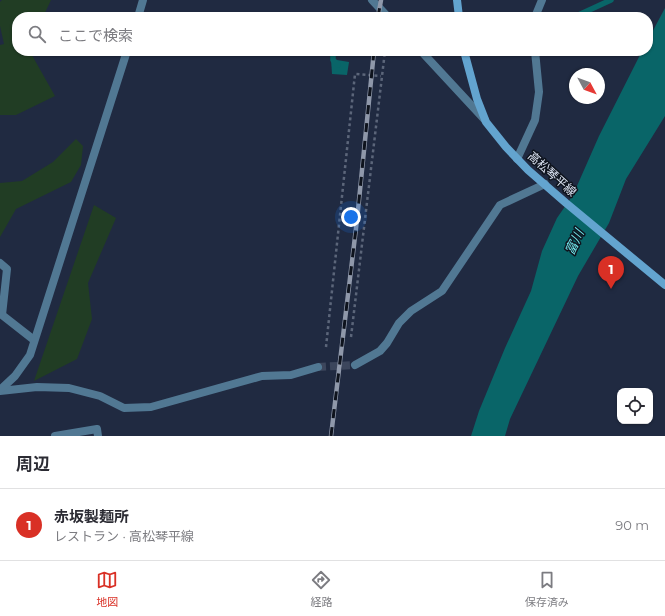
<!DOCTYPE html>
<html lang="ja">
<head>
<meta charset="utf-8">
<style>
	:root { --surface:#fff; --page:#f7f7f7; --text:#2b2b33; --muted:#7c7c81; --line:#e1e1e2; --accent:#d93025 }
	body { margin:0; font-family:Montserrat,"Noto Sans JP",sans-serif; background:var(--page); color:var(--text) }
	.controls { position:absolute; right:12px; bottom:12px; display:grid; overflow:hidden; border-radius:8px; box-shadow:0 1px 3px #0004 }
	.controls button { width:36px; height:36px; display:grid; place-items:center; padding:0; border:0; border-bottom:1px solid var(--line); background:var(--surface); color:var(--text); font:20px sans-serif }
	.compass { position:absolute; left:569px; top:68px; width:36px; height:36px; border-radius:50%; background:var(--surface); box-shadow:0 1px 3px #0004; rotate:131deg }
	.you { position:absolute; left:351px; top:217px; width:14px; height:14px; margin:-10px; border:3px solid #fff; border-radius:50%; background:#1a73e8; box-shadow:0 0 0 6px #1a73e833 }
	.badge { display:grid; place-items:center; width:26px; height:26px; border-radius:50%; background:var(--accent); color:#fff; font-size:13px; font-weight:700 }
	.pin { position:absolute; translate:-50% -33px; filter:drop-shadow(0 1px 2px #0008) }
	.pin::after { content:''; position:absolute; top:21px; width:14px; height:12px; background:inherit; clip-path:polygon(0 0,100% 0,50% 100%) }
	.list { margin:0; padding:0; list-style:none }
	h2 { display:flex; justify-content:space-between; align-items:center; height:52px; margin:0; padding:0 16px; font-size:17px }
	h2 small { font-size:13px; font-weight:400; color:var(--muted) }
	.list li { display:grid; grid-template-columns:26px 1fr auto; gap:12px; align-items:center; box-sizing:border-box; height:72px; padding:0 16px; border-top:1px solid var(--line) }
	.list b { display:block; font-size:15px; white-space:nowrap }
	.list p { margin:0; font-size:13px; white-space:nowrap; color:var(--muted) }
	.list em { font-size:13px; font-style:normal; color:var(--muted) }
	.icon { flex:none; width:22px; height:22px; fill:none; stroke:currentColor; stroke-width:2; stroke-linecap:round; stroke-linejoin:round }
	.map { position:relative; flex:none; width:665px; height:436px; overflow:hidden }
	.search { position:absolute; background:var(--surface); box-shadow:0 1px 3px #0004; left:12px; right:12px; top:12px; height:44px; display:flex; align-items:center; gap:10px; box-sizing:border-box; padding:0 14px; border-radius:16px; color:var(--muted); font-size:15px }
	.sheet { height:124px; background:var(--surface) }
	nav { display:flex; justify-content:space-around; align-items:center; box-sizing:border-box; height:56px; border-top:1px solid var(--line); background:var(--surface); font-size:11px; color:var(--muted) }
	nav a { display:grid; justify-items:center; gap:2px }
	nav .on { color:var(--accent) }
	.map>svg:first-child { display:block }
	.green { fill:#213d24 }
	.water { fill:#096568 }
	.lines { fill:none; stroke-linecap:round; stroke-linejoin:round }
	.stream { stroke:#096568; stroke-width:5.5 }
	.minor-tunnel { stroke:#3c465c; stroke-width:8; stroke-dasharray:8 4; stroke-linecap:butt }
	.path { stroke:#5c667a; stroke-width:2.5; stroke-dasharray:3 3; stroke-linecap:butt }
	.minor { stroke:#517893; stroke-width:8 }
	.tertiary { stroke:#517893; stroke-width:8 }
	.secondary { stroke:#63a4cf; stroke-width:8 }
	.rail-casing { stroke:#8f98aa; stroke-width:4.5 }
	.rail { stroke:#0e131d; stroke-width:3; stroke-dasharray:9; stroke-linecap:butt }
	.labels { text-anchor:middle; stroke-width:3; stroke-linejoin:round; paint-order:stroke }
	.street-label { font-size:12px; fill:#dbe3f2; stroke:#0e131d }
	.water-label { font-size:13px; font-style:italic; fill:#70e5e9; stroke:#0e131d }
</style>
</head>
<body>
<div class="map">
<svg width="665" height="436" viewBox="0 0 665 436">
	<rect width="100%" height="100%" fill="#202a41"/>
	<g class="green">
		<path d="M 2,0 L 51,0 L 43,17 L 17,17 L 17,51 L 31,51 L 33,57 L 55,96 L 16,115 L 0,115 L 0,45 L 4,44 L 0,26 L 0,2 Z"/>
		<path d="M 76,139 L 83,146 L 81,165 L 71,182 L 16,209 L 0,237 L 0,183 L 22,181 L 53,162 Z"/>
		<path d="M 94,205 L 116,218 L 88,283 L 92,319 L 77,359 L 34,381 Z"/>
	</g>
	<g class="water">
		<path d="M 665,8 L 665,116 L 626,179 L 609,223 L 578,276 L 510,419 L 505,436 L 471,436 L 479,411 L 505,348 L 531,291 L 542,251 L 557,218 L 573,195 L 599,136 L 642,51 L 648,51 L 648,40 Z"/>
		<path d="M 331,59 L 349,62 L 347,75 L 332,74 Z"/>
	</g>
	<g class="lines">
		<g class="stream">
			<path d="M 331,15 L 331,17"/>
			<path d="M 574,17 L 611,0"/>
			<path d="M 333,51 L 333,60 L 338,65"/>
		</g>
		<path class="minor-tunnel" d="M 318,367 L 355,365"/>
		<g class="path">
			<path d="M 351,337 L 385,51"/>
			<path d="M 326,347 L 355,74 L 381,76"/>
		</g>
		<g class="minor">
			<path d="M 372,0 L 388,17"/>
			<path d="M 535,17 L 542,0"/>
			<path d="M 421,51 L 485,120"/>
			<path d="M 517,159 L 535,120 L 539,92 L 535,51"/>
			<path d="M 0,263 L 7,269 L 2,315 L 34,340"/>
			<path d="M 355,365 L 380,351 L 387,343 L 399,323 L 411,311 L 442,291 L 500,205 L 545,184"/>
			<path d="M 0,391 L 37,387 L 69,388 L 100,396 L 124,408 L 151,407 L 262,376 L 291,375 L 318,367"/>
			<path d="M 55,436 L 97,429 L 98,436"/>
		</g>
		<g class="tertiary">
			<path d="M 138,17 L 143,0"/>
			<path d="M 0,390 L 15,376 L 30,355 L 127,51"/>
		</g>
		<g class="secondary">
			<path d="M 457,0 L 459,17"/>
			<path d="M 464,51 L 477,99 L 486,122 L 506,147 L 528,170 L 566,203 L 665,285"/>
		</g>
		<defs>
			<g id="rail">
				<path d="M 378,17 L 381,0"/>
				<path d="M 331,436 L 357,220 L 374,51"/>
			</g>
		</defs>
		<use href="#rail" class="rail-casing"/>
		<use href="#rail" class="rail"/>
	</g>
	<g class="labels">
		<g class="street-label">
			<text transform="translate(552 174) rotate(42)" y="4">高松琴平線</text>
		</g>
		<g class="water-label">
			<text transform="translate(574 242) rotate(-65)" y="5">富川</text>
		</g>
	</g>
</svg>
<div class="controls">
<button><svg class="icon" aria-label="locate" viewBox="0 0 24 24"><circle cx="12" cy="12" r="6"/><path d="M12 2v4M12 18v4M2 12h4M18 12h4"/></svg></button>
</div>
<svg class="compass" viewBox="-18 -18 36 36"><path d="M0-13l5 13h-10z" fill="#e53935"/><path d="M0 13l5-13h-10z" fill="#7c7c81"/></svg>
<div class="you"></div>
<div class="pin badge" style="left:611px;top:289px">1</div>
<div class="search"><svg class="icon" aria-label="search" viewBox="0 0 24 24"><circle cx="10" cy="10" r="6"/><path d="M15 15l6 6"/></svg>ここで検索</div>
</div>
<section class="sheet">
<h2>周辺<small></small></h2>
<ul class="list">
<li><span class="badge">1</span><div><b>赤坂製麺所</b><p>レストラン · 高松琴平線</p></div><em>90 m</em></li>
</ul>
</section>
<nav>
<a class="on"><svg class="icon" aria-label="map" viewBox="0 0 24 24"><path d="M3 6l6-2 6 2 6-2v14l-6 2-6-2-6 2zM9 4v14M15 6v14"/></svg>地図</a>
<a><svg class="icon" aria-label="directions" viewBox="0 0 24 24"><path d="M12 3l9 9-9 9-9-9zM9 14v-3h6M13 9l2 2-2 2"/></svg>経路</a>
<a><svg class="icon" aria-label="saved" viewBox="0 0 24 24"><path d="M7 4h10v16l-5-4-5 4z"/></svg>保存済み</a>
</nav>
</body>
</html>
